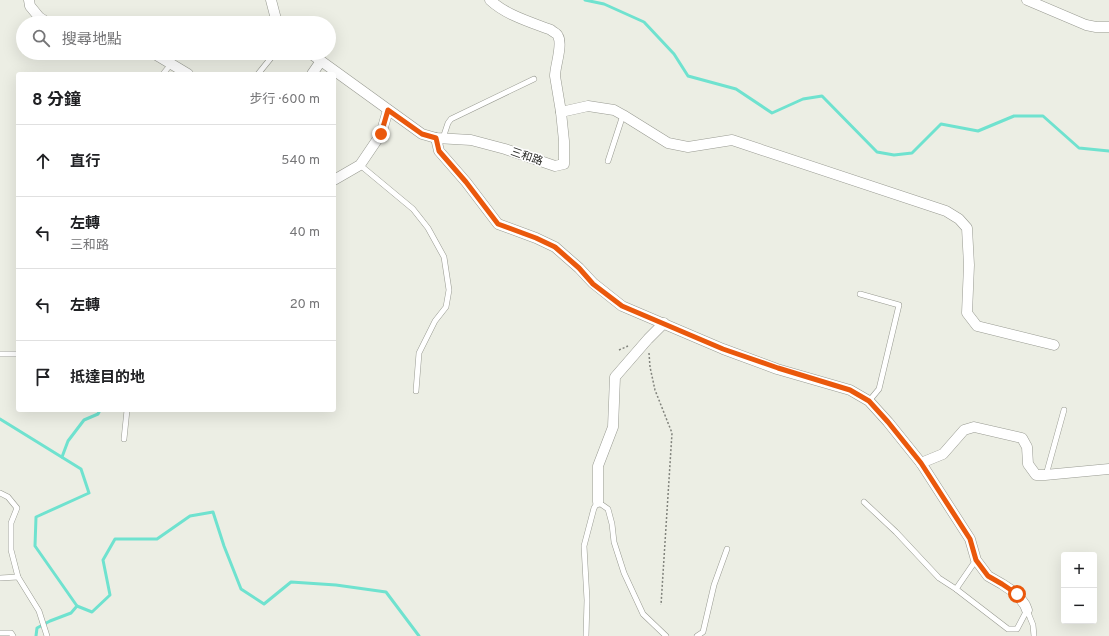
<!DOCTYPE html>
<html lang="zh-TW">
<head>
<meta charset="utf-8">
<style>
	:root { --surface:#fff; --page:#f2f2f2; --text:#202124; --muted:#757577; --line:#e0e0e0 }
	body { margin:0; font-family:Overpass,"Noto Sans TC",sans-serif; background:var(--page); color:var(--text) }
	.controls { position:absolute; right:12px; bottom:12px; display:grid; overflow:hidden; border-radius:4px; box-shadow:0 4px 16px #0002 }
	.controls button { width:36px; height:36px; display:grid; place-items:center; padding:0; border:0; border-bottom:1px solid var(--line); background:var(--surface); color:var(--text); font:20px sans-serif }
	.stop { position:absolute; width:12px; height:12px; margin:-9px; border:3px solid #ea580c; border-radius:50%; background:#fff }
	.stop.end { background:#ea580c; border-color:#fff; box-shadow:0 1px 4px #0008 }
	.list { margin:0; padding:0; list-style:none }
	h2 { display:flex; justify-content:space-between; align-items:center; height:52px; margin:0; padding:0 16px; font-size:17px }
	h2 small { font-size:13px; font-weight:400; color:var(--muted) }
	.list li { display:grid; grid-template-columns:26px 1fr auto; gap:12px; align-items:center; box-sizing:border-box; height:72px; padding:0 16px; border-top:1px solid var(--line) }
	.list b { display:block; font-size:15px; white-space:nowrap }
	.list p { margin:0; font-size:13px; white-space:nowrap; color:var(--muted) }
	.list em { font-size:13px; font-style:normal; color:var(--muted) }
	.icon { flex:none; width:22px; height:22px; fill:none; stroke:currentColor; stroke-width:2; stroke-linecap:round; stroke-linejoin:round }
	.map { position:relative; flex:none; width:1109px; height:636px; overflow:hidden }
	.search { position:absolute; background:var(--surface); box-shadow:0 4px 16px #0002; left:16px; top:16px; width:320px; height:44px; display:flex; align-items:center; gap:10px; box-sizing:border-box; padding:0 14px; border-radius:22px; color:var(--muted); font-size:15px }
	.panel { position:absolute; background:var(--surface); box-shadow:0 4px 16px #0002; left:16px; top:72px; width:320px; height:340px; border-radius:4px }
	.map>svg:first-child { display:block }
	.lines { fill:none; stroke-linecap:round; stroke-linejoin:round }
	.stream { stroke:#6fe2cf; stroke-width:3 }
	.lane-casing { stroke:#989a91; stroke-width:6 }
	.street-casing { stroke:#989a91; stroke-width:11 }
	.path { stroke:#81837c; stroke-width:1.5; stroke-dasharray:2 2; stroke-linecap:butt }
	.lane { stroke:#fff; stroke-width:5 }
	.street { stroke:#fff; stroke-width:10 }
	.route { stroke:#ea580c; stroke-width:5 }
	.labels { text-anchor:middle; stroke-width:3; stroke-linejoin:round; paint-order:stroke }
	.street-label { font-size:11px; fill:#1f201c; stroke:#fff }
</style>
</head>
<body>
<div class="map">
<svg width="1109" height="636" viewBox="0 0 1109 636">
	<rect width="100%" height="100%" fill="#eceee4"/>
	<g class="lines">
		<g class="stream">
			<path d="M 585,0 L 604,4 L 644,22 L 674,54 L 688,76 L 736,89 L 772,113 L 803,99 L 822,96 L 877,152 L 894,155 L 912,153 L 941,124 L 978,131 L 1014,116 L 1043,116 L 1079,148 L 1109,151"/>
			<path d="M 0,419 L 81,469 L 89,493 L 36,517 L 35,546 L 77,606 L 92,612 L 110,595 L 103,560 L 115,539 L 157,539 L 190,516 L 213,512 L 224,546 L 241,589 L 264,604 L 291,582 L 336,585 L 386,592 L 419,636"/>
			<path d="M 62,457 L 68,441 L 84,420 L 98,414 L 100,410"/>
			<path d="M 36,636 L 37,628 L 50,621 L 71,613 L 77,606"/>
		</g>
		<defs>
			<g id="lane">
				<path d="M 163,74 L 171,64"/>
				<path d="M 258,74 L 275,53"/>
				<path d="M 443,138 L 448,123 L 451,119 L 534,79"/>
				<path d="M 608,161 L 623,115"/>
				<path d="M 360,165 L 413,209 L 428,228 L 444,257 L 449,290 L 446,307 L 435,321 L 419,353 L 416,391"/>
				<path d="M 860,294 L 899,305 L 879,389 L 869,401"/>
				<path d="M 0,354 L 18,354"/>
				<path d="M 124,439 L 127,410"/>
				<path d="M 1046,475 L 1064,410"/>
				<path d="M 0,493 L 8,497 L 17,508 L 11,523 L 11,550 L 18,577 L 39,611 L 47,636"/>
				<path d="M 864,502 L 896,532 L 939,578 L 956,589 L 1008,629 L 1017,629 L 1027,610 L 1033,625 L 1034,636"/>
				<path d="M 0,578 L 18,577"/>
				<path d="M 956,589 L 976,560"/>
				<path d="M 0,633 L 11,633 L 13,636"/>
				<path d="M 586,636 L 587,600 L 584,546 L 594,508 L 598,502 L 608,509 L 612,524 L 614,542 L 624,573 L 643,614 L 666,636"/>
				<path d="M 697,636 L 703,632 L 714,585 L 727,549"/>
			</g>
			<g id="street">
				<path d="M 29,0 L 30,6 L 39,17 L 48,23"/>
				<path d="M 271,0 L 277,23"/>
				<path d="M 1027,0 L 1086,25 L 1096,27 L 1109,27"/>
				<path d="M 153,53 L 188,74"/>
				<path d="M 310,53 L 422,134 L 436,138 L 471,140 L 505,149 L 555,166 L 564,164 L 564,141 L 561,112 L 555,76 C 555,66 563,45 558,36 C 557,33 553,32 551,30 C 530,22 506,15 490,0"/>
				<path d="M 312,74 L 321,61"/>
				<path d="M 561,112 L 588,106 L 614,110 L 623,115 L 668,143 L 688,147 L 732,140 L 946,211 L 959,219 L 967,228 L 969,265 L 967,313 L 977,326 L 1054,345"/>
				<path d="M 436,138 L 439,151 L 466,182 L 498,224 L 536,238 L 555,247 L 579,268 L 593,283 L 622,306 L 723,349 L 777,369 L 850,390 L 869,401 L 888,422 L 921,463 L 970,539 L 976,560 L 988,576 L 1002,584 L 1017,594 L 1025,605 L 1027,610"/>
				<path d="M 334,180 L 360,165 L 381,134 L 388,110"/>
				<path d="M 921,463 L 943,454 L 964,430 L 974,427 L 1022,438 L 1027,447 L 1028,464 L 1036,475 L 1045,475 L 1109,469"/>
				<path d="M 598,502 L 598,466 L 613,427 L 615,377 L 648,339 L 664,323"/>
			</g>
		</defs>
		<use href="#lane" class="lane-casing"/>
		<use href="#street" class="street-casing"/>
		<g class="path">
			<path d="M 619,350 L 628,346"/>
			<path d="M 649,353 L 650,367 L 655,390 L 672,433 L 661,605"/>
		</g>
		<use href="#lane" class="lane"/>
		<use href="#street" class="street"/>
	</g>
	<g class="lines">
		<path class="route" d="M 381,134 L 388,110 L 422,134 L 436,138 L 439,151 L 466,182 L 498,224 L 536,238 L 555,247 L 579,268 L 593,284 L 622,306 L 723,349 L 778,368 L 850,390 L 869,401 L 888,422 L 921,463 L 970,539 L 976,560 L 988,576 L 1002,584 L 1017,594"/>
	</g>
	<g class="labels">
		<g class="street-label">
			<text transform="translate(527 156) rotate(19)" y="4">三和路</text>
		</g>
	</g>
</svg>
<div class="controls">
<button>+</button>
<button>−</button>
</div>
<div class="stop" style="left:1017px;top:594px"></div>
<div class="stop end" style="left:381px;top:134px"></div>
<div class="search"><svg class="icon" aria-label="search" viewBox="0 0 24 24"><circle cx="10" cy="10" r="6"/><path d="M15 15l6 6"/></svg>搜尋地點</div>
<section class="panel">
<h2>8 分鐘<small>步行 · 600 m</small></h2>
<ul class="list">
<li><svg class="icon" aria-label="ahead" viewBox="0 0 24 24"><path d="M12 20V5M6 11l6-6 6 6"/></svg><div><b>直行</b></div><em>540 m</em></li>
<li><svg class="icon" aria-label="left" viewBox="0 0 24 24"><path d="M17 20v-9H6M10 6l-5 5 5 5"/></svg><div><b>左轉</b><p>三和路</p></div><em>40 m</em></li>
<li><svg class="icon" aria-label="left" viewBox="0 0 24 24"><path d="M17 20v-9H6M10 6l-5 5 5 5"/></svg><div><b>左轉</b></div><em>20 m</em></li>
<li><svg class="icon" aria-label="arrive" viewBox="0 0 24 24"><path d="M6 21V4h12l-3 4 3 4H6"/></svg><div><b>抵達目的地</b></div></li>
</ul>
</section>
</div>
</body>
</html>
